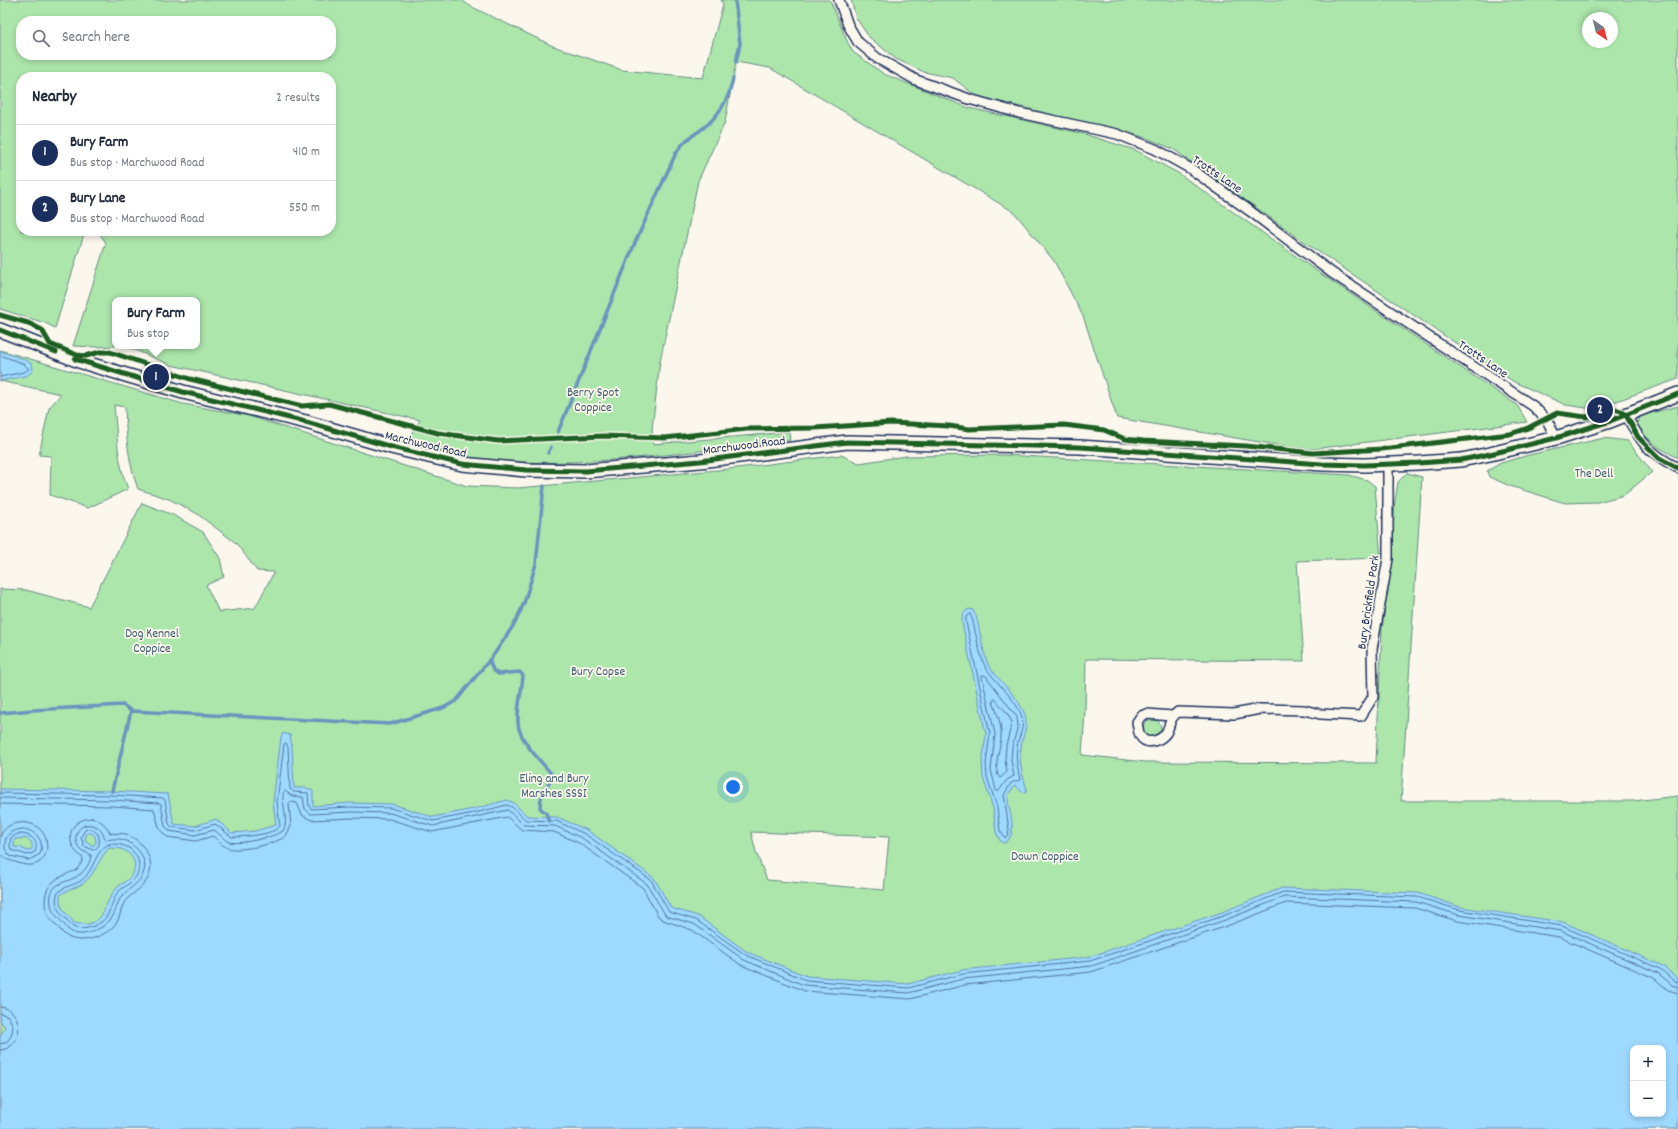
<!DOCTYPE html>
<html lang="en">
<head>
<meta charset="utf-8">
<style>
	:root { --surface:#fff; --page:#f2f2f3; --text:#1f2937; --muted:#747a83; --line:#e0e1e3; --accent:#1b2f5e }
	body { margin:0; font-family:Dekko,sans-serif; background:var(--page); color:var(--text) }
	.controls { position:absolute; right:12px; bottom:12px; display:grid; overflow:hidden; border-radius:8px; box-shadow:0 2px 6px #0003 }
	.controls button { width:36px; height:36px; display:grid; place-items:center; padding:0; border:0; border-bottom:1px solid var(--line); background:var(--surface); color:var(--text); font:20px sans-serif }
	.compass { position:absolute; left:1582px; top:12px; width:36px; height:36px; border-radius:50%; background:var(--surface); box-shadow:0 2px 6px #0003; rotate:145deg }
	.you { position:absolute; left:733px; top:787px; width:14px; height:14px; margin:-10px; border:3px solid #fff; border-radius:50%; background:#1a73e8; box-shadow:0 0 0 6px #1a73e833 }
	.badge { display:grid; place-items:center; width:26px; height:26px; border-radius:50%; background:var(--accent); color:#fff; font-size:13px; font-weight:700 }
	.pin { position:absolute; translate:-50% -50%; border:2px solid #fff; box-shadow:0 1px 4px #0006 }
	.popup { position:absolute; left:112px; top:297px; width:88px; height:52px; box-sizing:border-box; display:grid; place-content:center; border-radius:8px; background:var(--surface); filter:drop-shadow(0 1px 3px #0005); font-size:13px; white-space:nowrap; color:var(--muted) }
	.popup b { font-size:15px; color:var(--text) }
	.popup::after { content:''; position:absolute; left:50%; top:100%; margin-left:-8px; border:8px solid transparent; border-top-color:var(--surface) }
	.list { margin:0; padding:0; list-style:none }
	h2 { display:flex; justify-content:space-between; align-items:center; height:52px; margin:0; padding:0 16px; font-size:17px }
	h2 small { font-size:13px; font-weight:400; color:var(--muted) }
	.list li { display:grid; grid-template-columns:26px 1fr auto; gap:12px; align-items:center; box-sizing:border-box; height:56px; padding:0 16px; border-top:1px solid var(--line) }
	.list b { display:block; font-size:15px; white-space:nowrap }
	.list p { margin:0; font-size:13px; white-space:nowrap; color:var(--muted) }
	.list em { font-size:13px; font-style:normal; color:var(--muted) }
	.icon { flex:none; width:22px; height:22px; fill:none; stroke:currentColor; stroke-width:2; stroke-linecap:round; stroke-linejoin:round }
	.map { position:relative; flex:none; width:1678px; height:1129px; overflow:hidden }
	.search { position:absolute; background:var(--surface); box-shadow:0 2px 6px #0003; left:16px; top:16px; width:320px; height:44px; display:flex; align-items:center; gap:10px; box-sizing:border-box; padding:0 14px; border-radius:16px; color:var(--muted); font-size:15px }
	.panel { position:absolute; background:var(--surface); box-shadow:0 2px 6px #0003; left:16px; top:72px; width:320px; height:164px; border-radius:16px }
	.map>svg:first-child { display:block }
	.green { fill:#ace6ab; stroke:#648a84; fill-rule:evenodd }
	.water { fill:#9ed9ff; stroke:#6a95bf; fill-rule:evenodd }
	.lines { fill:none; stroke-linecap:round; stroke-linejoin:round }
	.shore { stroke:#4f739e; stroke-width:1 }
	.stream { stroke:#6a95bf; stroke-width:3.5 }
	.street-casing { stroke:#1b2f5e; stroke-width:12 }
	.secondary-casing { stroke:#1b2f5e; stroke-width:16 }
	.street { stroke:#fbf7ec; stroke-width:9 }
	.secondary { stroke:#fbf7ec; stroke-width:13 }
	.cycleway-casing { stroke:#fbf7ec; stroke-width:8 }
	.cycleway { stroke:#1b5e20; stroke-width:5 }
	.labels { text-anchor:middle; stroke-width:3.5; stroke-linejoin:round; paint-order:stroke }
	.street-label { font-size:13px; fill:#1b2f5e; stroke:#fbf7ec }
	.park-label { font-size:13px; fill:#3f5d71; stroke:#fbf7ec }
</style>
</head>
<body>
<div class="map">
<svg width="1678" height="1129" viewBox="0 0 1678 1129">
	<rect width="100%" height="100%" fill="#fbf7ec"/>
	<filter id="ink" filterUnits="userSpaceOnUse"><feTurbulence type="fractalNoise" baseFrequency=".025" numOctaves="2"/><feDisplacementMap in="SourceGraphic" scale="8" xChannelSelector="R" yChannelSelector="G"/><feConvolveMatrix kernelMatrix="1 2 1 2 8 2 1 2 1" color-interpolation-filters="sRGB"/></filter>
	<g filter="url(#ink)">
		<g class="green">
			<path d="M 0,0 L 461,0 L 472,7 L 553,46 L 622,70 L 703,78 L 723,4 L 721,0 L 830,0 L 847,41 L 853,52 L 884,74 L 969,108 L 1081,133 L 1135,150 L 1178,173 L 1321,274 L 1517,405 L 1527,422 L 1313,449 L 1289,447 L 1117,418 L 1083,316 L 1054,261 L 1014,212 L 770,68 L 736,62 L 725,122 L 698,181 L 660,361 L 652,429 L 653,444 L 789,432 L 790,440 C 686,452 581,470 476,459 C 452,456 428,449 405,444 L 420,420 L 171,365 L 125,346 L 197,346 L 197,300 L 115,300 L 115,346 L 97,347 L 73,346 L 106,243 L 98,231 L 331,231 L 331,77 L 21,77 L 21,231 L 85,231 L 55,328 L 45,323 L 0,309 ZM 21,21 L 331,21 L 331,55 L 21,55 Z"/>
			<path d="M 851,0 L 1678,0 L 1678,379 L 1611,403 L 1586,408 L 1566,405 L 1514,382 L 1310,246 L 1173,149 L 1144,137 L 976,96 L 953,78 L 924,72 L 896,59 L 869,37 L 856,18 ZM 1588,18 L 1612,18 L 1612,42 L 1588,42 Z"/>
			<path d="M 0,350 L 183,404 L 249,416 L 467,486 L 518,488 L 729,469 L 841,455 L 859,463 L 906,456 L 1004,455 L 1349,475 L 1367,480 L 1375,486 L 1381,558 L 1297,561 L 1304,661 L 1086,659 L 1085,712 L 1082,755 L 1145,762 L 1376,763 L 1382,628 L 1391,567 L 1395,500 L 1398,482 L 1407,473 L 1422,477 L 1401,801 L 1633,801 L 1678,796 L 1678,1129 L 0,1129 L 0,589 L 26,590 L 89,607 L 142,503 L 173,515 L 203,532 L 220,558 L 224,577 L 206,585 L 219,612 L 255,608 L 274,572 L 257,571 L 236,543 L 196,513 L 169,499 L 138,489 C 128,461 126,436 125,407 L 114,405 C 117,433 117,463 128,489 L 88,508 L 50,495 L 51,456 L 39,455 L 49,408 L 61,394 L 0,381 ZM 751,832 L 889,837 L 884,890 L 767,880 L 756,852 ZM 1633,1048 L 1663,1048 L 1663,1114 L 1633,1114 Z"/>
			<path d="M 1678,406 L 1678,458 L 1658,447 L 1636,428 L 1638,418 L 1644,415 Z"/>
			<path d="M 1604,438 L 1628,441 L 1652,472 L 1624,495 L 1598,502 L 1565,503 L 1510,486 L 1489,477 L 1487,471 L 1501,463 L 1529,455 Z"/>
			<circle cx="1152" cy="728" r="9"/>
		</g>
		<g class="water">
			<path d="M 0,351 L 26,360 L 32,364 L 33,371 L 26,376 L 0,381 Z"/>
			<path d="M 969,609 L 973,610 L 976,616 C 980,629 983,655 989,666 C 999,681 1020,698 1025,715 C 1029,727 1022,736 1021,747 C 1018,761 1023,776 1027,790 L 1025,793 L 1022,792 L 1015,785 L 1008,795 C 1007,810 1020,832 1005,843 L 1001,842 L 996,832 L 993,808 L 983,778 L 982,763 L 986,735 L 962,623 C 962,615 963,613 969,609 Z"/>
			<path d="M 283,733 L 290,735 L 292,747 L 294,788 L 307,788 L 313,791 L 313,806 L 350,803 L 392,804 L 433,817 L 478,808 L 507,800 L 514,803 L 527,816 L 557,817 L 587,830 L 654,878 L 671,908 L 698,916 L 747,952 L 807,976 L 908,984 L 962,970 L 1089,957 L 1222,912 L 1282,888 L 1418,893 L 1460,907 L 1563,922 L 1663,966 L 1678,979 L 1678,1129 L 0,1129 L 0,1037 L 5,1027 L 0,1020 L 0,789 L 112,791 L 168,794 L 174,824 L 195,826 L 216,819 L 232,833 L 255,831 L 276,825 L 273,802 L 281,737 ZM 87,833 L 91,833 L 95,836 L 96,842 L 93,846 L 85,840 ZM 24,838 C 30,840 33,842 32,849 L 27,851 L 20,847 L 14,847 L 15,839 ZM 109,848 C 113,848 118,848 121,849 C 133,853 139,866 131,876 C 127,882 119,884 115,890 C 101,907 107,929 74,923 C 67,912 59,911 60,895 C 67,890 81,886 85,882 C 96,872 99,858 109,848 ZM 1633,1048 L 1663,1048 L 1663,1114 L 1633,1114 Z"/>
		</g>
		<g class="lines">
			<g class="shore">
				<path d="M 0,355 L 24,364 L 29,369 L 24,372 L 0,377"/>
				<path d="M 970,614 L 972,618 C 976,632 979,656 986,668 C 996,683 1017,700 1022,717 C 1025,728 1018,737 1017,747 C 1015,758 1018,769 1020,780 L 1011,783 L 1004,795 L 1009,830 L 1008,835 L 1005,838 L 1000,831 L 997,807 L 987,777 L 986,763 L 990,734 L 966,622 L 966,617 Z"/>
				<path d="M 983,675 L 986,676 L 1017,717 L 1018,726 L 1012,747 L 1011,760 L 1014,776 L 1007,780 L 998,792 L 996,790 L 991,770 L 995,734 L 982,677 Z"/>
				<path d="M 995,699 L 1007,713 L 1012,722 L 1006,746 L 1005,760 L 1007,772 L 1000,778 C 992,771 1001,746 1001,736 C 1002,725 997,713 993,702 Z"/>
				<path d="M 0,793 L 112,795 L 163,798 L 165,800 L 169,824 L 172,827 L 195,830 L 215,824 L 232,837 C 242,837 274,835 280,826 L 277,802 L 284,744 L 286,743 L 288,747 L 290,789 L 294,792 L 308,793 L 309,806 L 311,809 L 350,807 L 391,808 L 433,821 L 479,812 L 507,805 L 512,807 L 526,820 L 556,821 L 585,834 L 651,880 L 669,912 L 696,920 L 746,955 L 806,980 L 908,988 L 963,974 L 1090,961 L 1223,916 L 1283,892 L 1417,897 L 1460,910 L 1562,926 L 1660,969 L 1674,981 L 1678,982"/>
				<path d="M 0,798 L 112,800 L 159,803 L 161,804 L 165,826 L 169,831 L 195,835 L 214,830 C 219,833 224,840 229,842 C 239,845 274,837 283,831 C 289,822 282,804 283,793 L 285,791 L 292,796 L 303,797 L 305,809 L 311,814 L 351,812 L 390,813 L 433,826 L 508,810 L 524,825 L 555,826 L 582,838 L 647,884 L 666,916 L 694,924 L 744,960 L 804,985 L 908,993 L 963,979 L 1092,966 L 1225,920 L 1284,897 L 1416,902 L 1459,915 L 1561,931 L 1658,973 L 1672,985 L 1678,987"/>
				<path d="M 0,804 L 112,806 L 154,809 L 160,830 L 167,837 L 196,841 L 213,836 C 217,840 222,846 228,848 C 240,852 276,844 286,836 L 291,826 L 289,804 L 290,802 L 297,803 L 302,815 L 311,820 L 351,818 L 389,819 L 432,832 L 507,817 L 522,830 L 554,832 L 579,843 L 643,888 L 658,916 L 663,920 L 692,930 L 741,965 L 805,991 L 910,999 L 965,985 L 1091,972 L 1227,926 L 1286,903 L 1415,908 L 1457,921 L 1559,937 L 1654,978 L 1668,990 L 1678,993"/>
				<path d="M 92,818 C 101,820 106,825 110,833 C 115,834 121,833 126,834 C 142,840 157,860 148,878 C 143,888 134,892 127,899 C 121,905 121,915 117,922 C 108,936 83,945 68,937 C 62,934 60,928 55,924 C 49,919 45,910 45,902 C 45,888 52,880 65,875 C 68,873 73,872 76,870 C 79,868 81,863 83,860 L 83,858 C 64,845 66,819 92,818 Z"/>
				<path d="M 85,825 C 98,823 101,830 106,840 C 111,839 119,838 124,840 C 137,845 149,860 143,874 C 139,884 129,888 122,896 C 116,903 116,914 110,920 C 101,930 80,940 69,930 C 66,928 65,925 63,923 C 58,917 52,913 51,905 C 47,881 67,884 79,875 C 85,871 91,862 91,855 C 88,853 83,852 80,849 C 73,841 75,829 85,825 Z"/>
				<path d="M 23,829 C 36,830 45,841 40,854 L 29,860 L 10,856 L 5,849 C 4,835 10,830 23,829 Z"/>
				<path d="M 92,829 L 98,834 C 100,840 101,847 93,850 L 84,846 L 81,837 L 85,830 Z"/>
				<path d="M 18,834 C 29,833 40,840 35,852 L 27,855 L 11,850 L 10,847 L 11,838 Z"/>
				<path d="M 0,837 C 3,829 9,824 18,823 C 56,817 57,877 18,863 C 10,860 5,861 0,853"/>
				<path d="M 109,844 C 113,844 118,844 121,845 C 137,848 144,866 135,878 C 130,884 123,887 118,892 C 113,898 112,907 108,914 C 103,925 84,932 73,927 C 70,925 68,920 65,918 C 57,911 55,904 57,894 C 64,885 74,886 82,880 C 94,871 95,850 109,844 Z"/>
				<path d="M 0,1007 C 25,1008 25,1049 0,1050"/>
				<path d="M 0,1013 L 8,1016 L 13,1026 C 12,1035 10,1043 0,1044"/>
			</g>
			<g class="stream">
				<path d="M 735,0 L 740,44 L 736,62"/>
				<path d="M 558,432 L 634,245 L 676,153 C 687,136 695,136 708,124 C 721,112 730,95 733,78"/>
				<path d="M 548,453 L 551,447"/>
				<path d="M 489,660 L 493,670 L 498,674 L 520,672 L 523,676 C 522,691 515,715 519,729 C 525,747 542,762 554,777 C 546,786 540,795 540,808 L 546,813 L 549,821"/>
				<path d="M 0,713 L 33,710 L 123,705 L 131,711"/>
				<path d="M 112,791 L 131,711 L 390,724 L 443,708 L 456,701 L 495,653 L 515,623 L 524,603 L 536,564 L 544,486"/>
			</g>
			<defs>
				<g id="street">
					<path d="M 839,0 L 848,25 L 858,42 L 877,58 L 916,80 L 969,99 L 1019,113 L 1117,134 L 1155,149 L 1191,169 L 1250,211 L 1332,273 L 1533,406 L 1547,420 L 1556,438"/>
					<path d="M 1626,415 C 1641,443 1649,453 1678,468"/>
					<path d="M 1172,716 L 1147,714 L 1141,716 L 1137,722 C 1138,727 1138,733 1141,737 C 1147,746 1161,740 1166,733 C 1171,725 1168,719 1178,712 L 1234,714 L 1260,709 L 1304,710 L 1320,714 L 1361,716 L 1373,697 L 1372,649 L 1388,559 L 1388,464"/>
				</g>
				<path id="secondary" d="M 0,330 L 79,361 L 183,392 L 306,422 L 395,448 L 462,464 L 526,470 L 586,471 L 700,461 L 847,442 L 1080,447 L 1322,464 L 1364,465 L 1419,463 L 1461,460 L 1490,454 L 1556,438 L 1610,421 L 1678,394"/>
			</defs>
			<use href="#street" class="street-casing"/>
			<use href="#secondary" class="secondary-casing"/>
			<use href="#street" class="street"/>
			<use href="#secondary" class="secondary"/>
			<defs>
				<g id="cycleway">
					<path d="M 0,315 L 28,323 L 42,330 L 50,344 L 77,355 L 86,356 L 100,352 L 110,352 L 190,379 L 302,406 L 329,404 L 438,433 L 498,441 L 603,436 L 665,438 L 747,429 L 815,428 L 891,423 L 949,426 L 969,429 L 1064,425 L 1104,430 L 1125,439 L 1143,441 L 1246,446 L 1313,453 L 1382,449 L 1510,434 L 1528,428 L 1557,413 L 1586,417 L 1615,409 L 1621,411 L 1626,415 L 1638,437 L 1659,458 L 1678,468"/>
					<path d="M 0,330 L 56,352"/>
					<path d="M 75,359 L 183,392 L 306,422 L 395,448 L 462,464 L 526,470 L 586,471 L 700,461 L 847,442 L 1080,447 L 1322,464 L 1364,465 L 1419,463 L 1461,460 L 1490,454 L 1556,438 L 1610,421 L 1678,394"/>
				</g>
			</defs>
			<use href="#cycleway" class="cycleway-casing"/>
			<use href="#cycleway" class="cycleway"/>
		</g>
	</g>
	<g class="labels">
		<g class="street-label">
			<text transform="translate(1218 173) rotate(34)" y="5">Trotts Lane</text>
			<text transform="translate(1484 358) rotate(34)" y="5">Trotts Lane</text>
			<text transform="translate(426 443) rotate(13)" y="5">Marchwood Road</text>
			<text transform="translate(744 444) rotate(-7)" y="5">Marchwood Road</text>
			<text transform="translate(1367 602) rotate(-82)" y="5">Bury Brickfield Park</text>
		</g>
		<g class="park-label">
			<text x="593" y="396">Berry Spot<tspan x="593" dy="15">Coppice</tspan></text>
			<text x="1594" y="477">The Dell</text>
			<text x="152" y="637">Dog Kennel<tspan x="152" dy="15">Coppice</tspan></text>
			<text x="598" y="675">Bury Copse</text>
			<text x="554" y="782">Eling and Bury<tspan x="554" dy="15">Marshes SSSI</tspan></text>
			<text x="1045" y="860">Down Coppice</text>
		</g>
	</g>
</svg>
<div class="controls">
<button>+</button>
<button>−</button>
</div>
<svg class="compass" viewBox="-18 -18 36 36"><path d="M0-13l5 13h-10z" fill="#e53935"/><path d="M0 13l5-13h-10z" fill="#747a83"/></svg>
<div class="you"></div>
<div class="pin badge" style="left:156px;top:377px">1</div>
<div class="popup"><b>Bury Farm</b>Bus stop</div>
<div class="pin badge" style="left:1600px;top:410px">2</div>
<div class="search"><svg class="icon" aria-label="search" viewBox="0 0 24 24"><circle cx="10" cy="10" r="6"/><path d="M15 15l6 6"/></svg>Search here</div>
<section class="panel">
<h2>Nearby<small>2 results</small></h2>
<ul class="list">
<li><span class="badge">1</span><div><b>Bury Farm</b><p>Bus stop · Marchwood Road</p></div><em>410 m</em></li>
<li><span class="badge">2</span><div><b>Bury Lane</b><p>Bus stop · Marchwood Road</p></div><em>550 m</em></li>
</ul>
</section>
</div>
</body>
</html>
